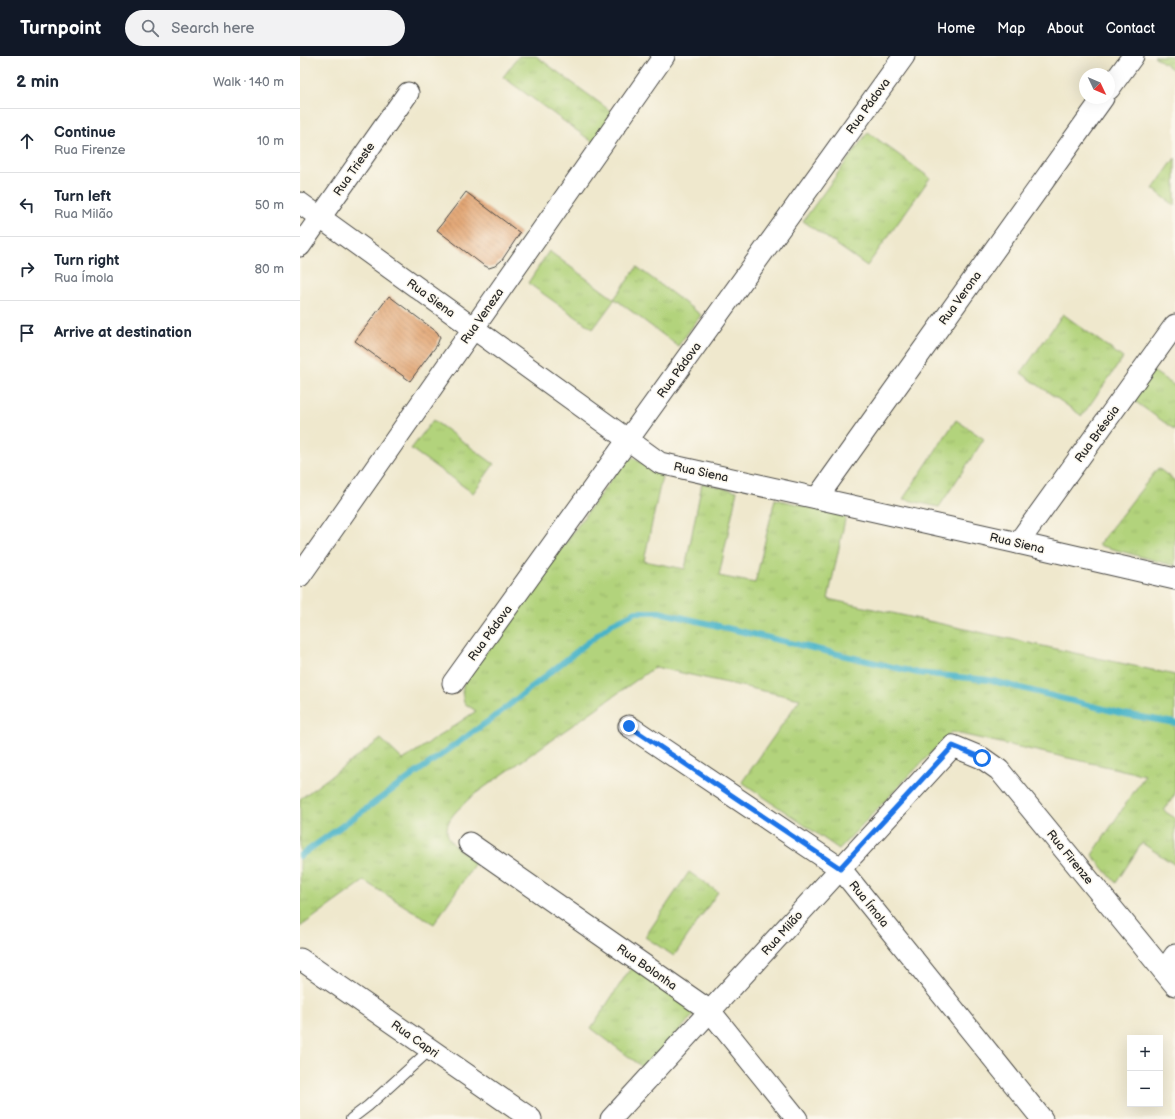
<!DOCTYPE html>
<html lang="en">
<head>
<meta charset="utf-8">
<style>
	:root { --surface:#fff; --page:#f2f2f3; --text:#1f2937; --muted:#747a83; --line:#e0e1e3; --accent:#111827 }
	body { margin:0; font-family:"Balsamiq Sans",sans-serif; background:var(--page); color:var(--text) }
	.controls { position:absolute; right:12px; bottom:12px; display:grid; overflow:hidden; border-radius:0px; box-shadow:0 4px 16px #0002 }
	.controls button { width:36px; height:36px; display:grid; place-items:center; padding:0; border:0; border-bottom:1px solid var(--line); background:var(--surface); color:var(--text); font:20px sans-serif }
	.compass { position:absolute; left:779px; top:12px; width:36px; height:36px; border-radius:50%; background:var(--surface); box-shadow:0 4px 16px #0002; rotate:134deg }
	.stop { position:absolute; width:12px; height:12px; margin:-9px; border:3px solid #1a73e8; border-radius:50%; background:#fff }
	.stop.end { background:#1a73e8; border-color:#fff; box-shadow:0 1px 4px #0008 }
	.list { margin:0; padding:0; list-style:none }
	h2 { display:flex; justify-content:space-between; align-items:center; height:52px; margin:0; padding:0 16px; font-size:17px }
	h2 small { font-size:13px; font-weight:400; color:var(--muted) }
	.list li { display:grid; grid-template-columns:26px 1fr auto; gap:12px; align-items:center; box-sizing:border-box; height:64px; padding:0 16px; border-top:1px solid var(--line) }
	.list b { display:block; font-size:15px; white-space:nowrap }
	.list p { margin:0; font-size:13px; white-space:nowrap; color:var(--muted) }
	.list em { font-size:13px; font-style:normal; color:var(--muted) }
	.icon { flex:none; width:22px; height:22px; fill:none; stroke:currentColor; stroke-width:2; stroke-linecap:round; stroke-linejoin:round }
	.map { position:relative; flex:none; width:875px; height:1063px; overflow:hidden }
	header { display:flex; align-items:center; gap:24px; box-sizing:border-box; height:56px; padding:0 20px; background:var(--accent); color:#fff }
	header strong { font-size:19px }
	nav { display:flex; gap:22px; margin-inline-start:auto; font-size:14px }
	.search { width:280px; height:36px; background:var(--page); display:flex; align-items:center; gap:10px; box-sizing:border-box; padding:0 14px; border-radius:22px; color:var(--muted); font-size:15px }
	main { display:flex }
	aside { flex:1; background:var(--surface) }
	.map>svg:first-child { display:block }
	.grass { fill:url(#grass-tufts); stroke:#6e7f53 }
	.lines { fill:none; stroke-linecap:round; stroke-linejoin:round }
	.stream { stroke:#4ab4c8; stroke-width:6 }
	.building { fill:url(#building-back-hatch) }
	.service-casing { stroke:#484743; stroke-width:12 }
	.minor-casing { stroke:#484743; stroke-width:23 }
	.service { stroke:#fff; stroke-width:10 }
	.minor { stroke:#fff; stroke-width:21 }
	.route { stroke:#1a73e8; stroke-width:5 }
	.labels { text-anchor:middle; stroke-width:3; stroke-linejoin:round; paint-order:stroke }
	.street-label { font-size:12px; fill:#2b2b2b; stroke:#fbf7ec }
</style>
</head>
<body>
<header>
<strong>Turnpoint</strong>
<div class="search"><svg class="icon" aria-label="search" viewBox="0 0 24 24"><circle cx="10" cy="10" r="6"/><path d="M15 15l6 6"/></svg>Search here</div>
<nav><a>Home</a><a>Map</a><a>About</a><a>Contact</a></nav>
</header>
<main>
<aside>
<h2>2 min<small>Walk · 140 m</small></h2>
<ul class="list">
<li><svg class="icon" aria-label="ahead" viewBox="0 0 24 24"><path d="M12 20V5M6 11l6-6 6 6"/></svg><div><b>Continue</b><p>Rua Firenze</p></div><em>10 m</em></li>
<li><svg class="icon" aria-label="left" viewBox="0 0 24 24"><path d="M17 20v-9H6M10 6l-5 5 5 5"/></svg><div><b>Turn left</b><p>Rua Milão</p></div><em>50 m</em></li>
<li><svg class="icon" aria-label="right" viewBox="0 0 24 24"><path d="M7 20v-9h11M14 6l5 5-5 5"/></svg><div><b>Turn right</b><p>Rua Ímola</p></div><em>80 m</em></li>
<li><svg class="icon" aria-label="arrive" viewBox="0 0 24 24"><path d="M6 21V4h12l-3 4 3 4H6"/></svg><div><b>Arrive at destination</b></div></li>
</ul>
</aside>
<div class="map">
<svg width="875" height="1063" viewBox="0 0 875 1063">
	<defs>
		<pattern id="grass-tufts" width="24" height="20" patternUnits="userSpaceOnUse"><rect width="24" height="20" fill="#b2d37b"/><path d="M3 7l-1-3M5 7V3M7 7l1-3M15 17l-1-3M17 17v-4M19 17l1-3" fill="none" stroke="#99b56a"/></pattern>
		<pattern id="building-back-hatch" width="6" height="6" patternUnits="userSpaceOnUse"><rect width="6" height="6" fill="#df9c66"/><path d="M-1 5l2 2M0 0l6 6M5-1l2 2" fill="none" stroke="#b57f54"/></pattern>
	</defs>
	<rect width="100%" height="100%" fill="#fbf7ec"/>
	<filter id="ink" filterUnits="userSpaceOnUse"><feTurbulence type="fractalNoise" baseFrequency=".025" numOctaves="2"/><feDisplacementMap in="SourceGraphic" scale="8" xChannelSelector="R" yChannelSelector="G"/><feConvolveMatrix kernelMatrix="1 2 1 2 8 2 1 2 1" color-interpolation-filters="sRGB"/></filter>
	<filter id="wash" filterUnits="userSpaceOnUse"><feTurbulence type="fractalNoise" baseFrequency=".012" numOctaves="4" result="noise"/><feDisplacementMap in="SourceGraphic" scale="16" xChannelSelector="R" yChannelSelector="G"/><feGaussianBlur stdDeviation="0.9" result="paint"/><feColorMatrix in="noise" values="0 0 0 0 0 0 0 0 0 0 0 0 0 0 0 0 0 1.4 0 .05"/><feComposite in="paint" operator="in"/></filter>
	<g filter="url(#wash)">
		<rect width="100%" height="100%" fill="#efe8cd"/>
		<g class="grass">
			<path d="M 219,0 L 236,0 L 316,59 L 294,87 L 203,21 Z"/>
			<path d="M 854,0 L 875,0 L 875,15 Z"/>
			<path d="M 568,76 L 630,122 L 567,210 L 503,165 Z"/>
			<path d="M 875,102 L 875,150 L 853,133 Z"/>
			<path d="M 249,195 L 314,243 L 337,211 L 401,259 L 378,290 L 315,243 L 293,273 L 228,227 Z"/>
			<path d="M 763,258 L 823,302 L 782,360 L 721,317 Z"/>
			<path d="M 853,315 L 875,330 L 875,374 L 833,344 Z"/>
			<path d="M 133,364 L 194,408 L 173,437 L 111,393 Z"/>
			<path d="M 656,364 L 684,383 L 639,451 L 603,443 Z"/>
			<path d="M 332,401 L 362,420 L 344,505 L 385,513 L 402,427 L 437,435 L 419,520 L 455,527 L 475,443 L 546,459 L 528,543 L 875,619 L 875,738 L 864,755 L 875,762 L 875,809 L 842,787 L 816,827 L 792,799 L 845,719 L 651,676 L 539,793 L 442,726 L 500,643 L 355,611 L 172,740 C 157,755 134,770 156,791 C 162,796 171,800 177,804 L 134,868 L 64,825 L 0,871 L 0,743 L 81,683 L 103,704 L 176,655 L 164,647 L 162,636 L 164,626 L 316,417 L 327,403 Z"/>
			<path d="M 858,412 L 875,425 L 875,510 L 798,489 Z"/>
			<path d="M 389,816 L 418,836 L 374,900 L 345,881 Z"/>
			<path d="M 334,907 L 398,954 L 345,1013 L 291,972 Z"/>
		</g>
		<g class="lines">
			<path class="stream" d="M 0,800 L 194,661 L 311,568 L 336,556 L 359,556 L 618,617 L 689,624 L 824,658 L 875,667"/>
		</g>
		<g id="blocks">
			<g class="building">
				<path d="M 166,136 L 220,177 L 202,204 L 195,210 L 189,212 L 183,209 L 137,174 Z"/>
				<path d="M 89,240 L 137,276 L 140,281 L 137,289 L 110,325 L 55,285 Z"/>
			</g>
		</g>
	</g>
	<g filter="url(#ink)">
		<use href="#blocks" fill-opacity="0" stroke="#484743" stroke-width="1"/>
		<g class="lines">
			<defs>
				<path id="service" d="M 51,1063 L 68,1050 L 131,993"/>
				<g id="minor">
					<path d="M 809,33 L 833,0"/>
					<path d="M 0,147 L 360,407 L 718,487 L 875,523"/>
					<path d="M 0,190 L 108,37"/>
					<path d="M 517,442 L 803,42"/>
					<path d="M 718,487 L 875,269"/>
					<path d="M 0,520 L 364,0"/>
					<path d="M 153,627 L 604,0"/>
					<path d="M 329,670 L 540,812 L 742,1063"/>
					<path d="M 169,787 L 410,955 L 497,1063"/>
					<path d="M 0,903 L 231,1063"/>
					<path d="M 864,915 L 875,899"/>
					<path d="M 311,1063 L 653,690 L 682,702 L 699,714 L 875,929"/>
				</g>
			</defs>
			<use href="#service" class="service-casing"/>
			<use href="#minor" class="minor-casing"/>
			<use href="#service" class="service"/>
			<use href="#minor" class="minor"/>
		</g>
	</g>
	<g class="lines" filter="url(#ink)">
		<path class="route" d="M 329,670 L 540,812 L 653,690 L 682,702"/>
	</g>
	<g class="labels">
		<g class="street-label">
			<text transform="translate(568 50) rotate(-54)" y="4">Rua Pádova</text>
			<text transform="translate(54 113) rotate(-55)" y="4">Rua Trieste</text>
			<text transform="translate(131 242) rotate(36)" y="4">Rua Siena</text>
			<text transform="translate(660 242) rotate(-54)" y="4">Rua Verona</text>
			<text transform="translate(182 260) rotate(-55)" y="4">Rua Veneza</text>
			<text transform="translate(379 314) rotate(-54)" y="4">Rua Pádova</text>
			<text transform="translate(797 378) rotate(-54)" y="4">Rua Bréscia</text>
			<text transform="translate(401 416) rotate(12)" y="4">Rua Siena</text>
			<text transform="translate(717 487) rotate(13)" y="4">Rua Siena</text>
			<text transform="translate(190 577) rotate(-54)" y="4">Rua Pádova</text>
			<text transform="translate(770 801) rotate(51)" y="4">Rua Firenze</text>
			<text transform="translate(569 848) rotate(51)" y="4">Rua Ímola</text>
			<text transform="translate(482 877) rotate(-48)" y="4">Rua Milão</text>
			<text transform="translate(347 911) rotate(35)" y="4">Rua Bolonha</text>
			<text transform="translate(115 983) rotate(35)" y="4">Rua Capri</text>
		</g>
	</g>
</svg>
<div class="controls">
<button>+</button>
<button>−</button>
</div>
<svg class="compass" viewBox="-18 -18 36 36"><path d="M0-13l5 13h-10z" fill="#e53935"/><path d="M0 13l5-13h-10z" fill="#747a83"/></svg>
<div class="stop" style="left:682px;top:702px"></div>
<div class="stop end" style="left:329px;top:670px"></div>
</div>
</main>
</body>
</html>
